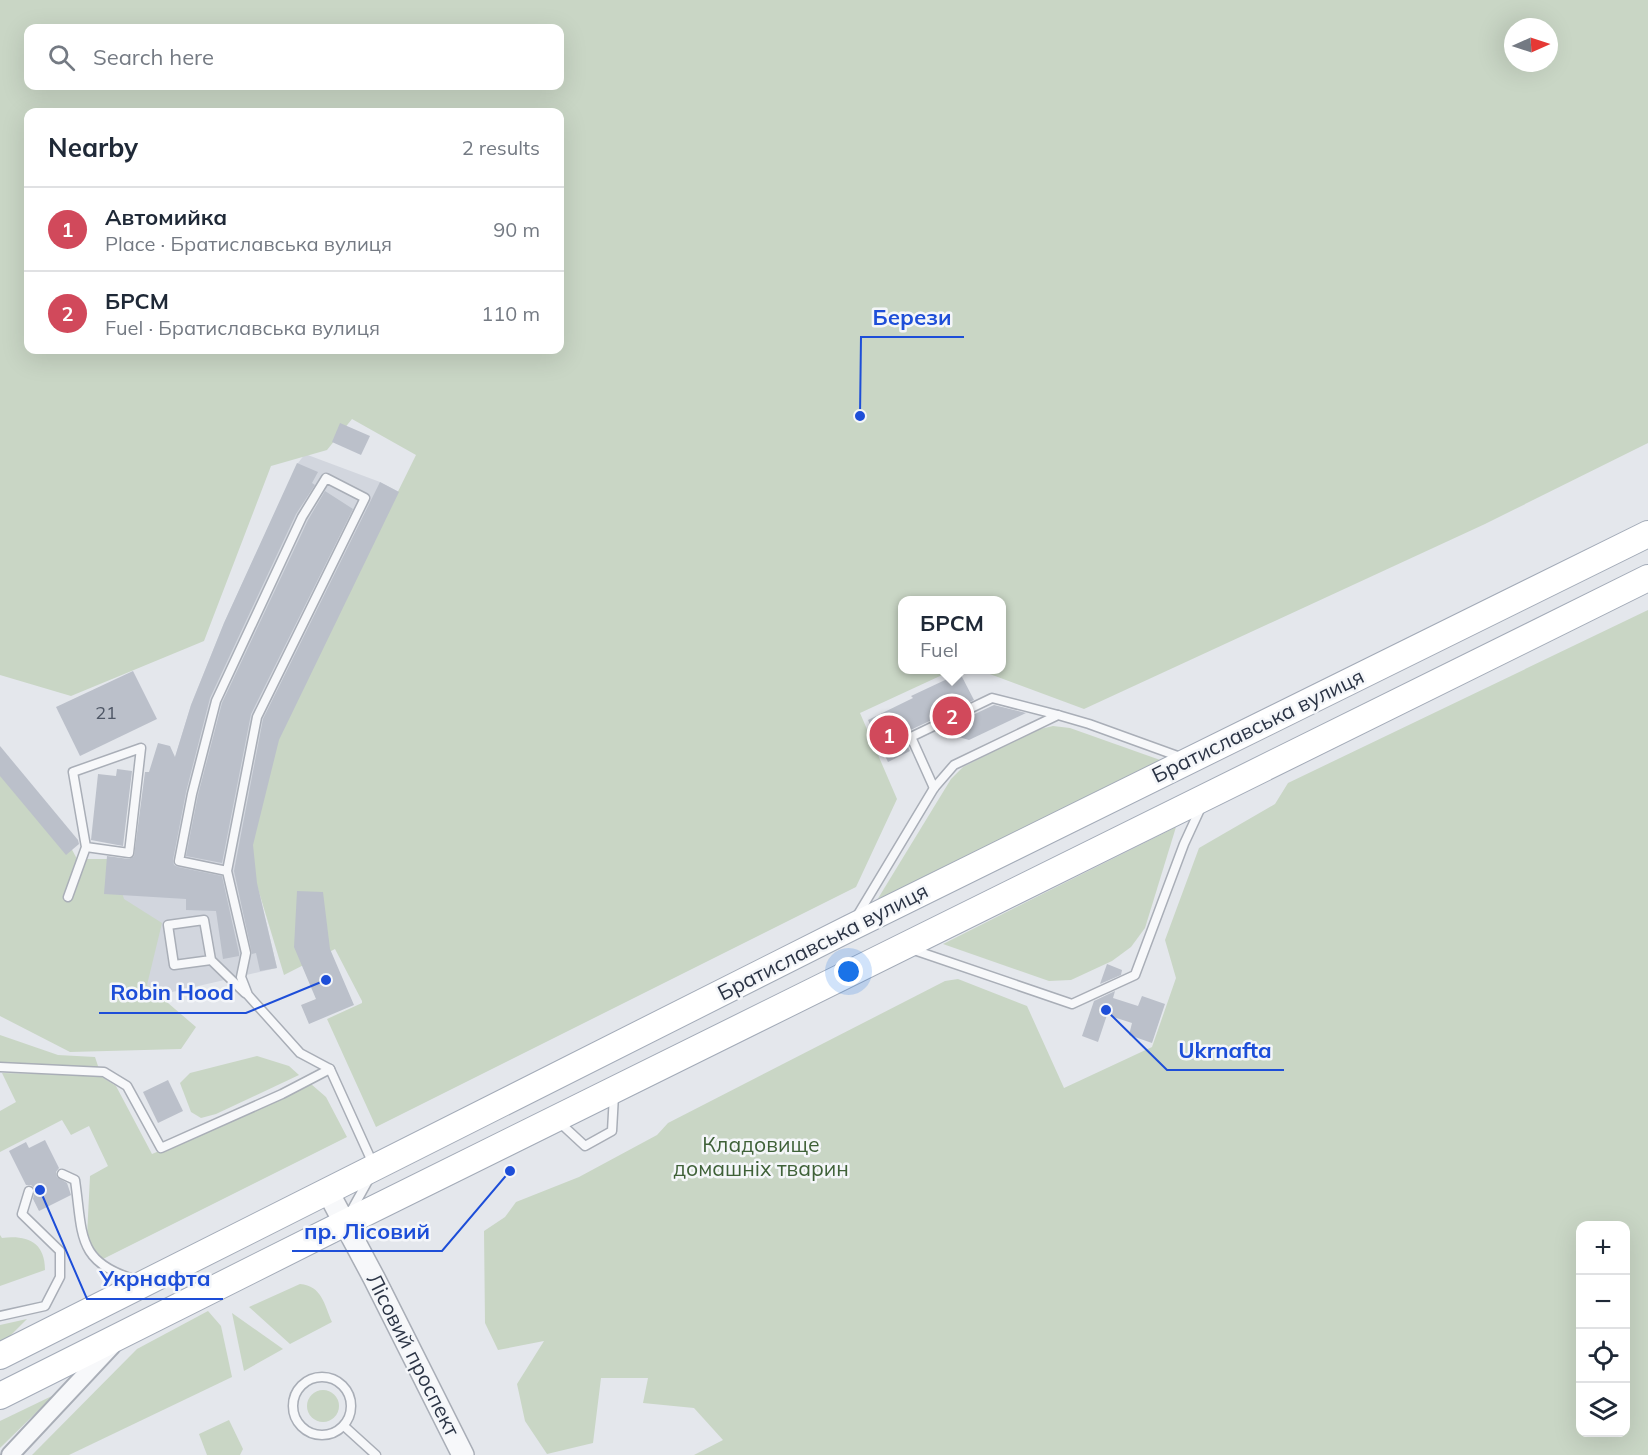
<!DOCTYPE html>
<html lang="en">
<head>
<meta charset="utf-8">
<style>
	:root { --surface:#fff; --page:#f2f2f3; --text:#1f2937; --muted:#747a83; --line:#e0e1e3; --accent:#d1495b }
	body { margin:0; font-family:Mulish,sans-serif; background:var(--page); color:var(--text) }
	.controls { position:absolute; right:18px; bottom:18px; display:grid; overflow:hidden; border-radius:12px; box-shadow:0 6px 24px #0002 }
	.controls button { width:54px; height:54px; display:grid; place-items:center; padding:0; border:0; border-bottom:2px solid var(--line); background:var(--surface); color:var(--text); font:30px sans-serif }
	.compass { position:absolute; left:1504px; top:18px; width:54px; height:54px; border-radius:50%; background:var(--surface); box-shadow:0 6px 24px #0002; rotate:87deg }
	.you { position:absolute; left:849px; top:972px; width:21px; height:21px; margin:-15px; border:4px solid #fff; border-radius:50%; background:#1a73e8; box-shadow:0 0 0 9px #1a73e833 }
	.badge { display:grid; place-items:center; width:39px; height:39px; border-radius:50%; background:var(--accent); color:#fff; font-size:20px; font-weight:700 }
	.pin { position:absolute; translate:-50% -50%; border:3px solid #fff; box-shadow:0 2px 6px #0006 }
	.popup { position:absolute; left:898px; top:596px; width:108px; height:78px; box-sizing:border-box; display:grid; place-content:center; border-radius:12px; background:var(--surface); filter:drop-shadow(0 2px 4px #0005); font-size:20px; white-space:nowrap; color:var(--muted) }
	.popup b { font-size:22px; color:var(--text) }
	.popup::after { content:''; position:absolute; left:50%; top:100%; margin-left:-12px; border:12px solid transparent; border-top-color:var(--surface) }
	.list { margin:0; padding:0; list-style:none }
	h2 { display:flex; justify-content:space-between; align-items:center; height:78px; margin:0; padding:0 24px; font-size:26px }
	h2 small { font-size:20px; font-weight:400; color:var(--muted) }
	.list li { display:grid; grid-template-columns:39px 1fr auto; gap:18px; align-items:center; box-sizing:border-box; height:84px; padding:0 24px; border-top:2px solid var(--line) }
	.list b { display:block; font-size:22px; white-space:nowrap }
	.list p { margin:0; font-size:20px; white-space:nowrap; color:var(--muted) }
	.list em { font-size:20px; font-style:normal; color:var(--muted) }
	.icon { flex:none; width:33px; height:33px; fill:none; stroke:currentColor; stroke-width:2; stroke-linecap:round; stroke-linejoin:round }
	.map { position:relative; flex:none; width:1648px; height:1455px; overflow:hidden }
	.search { position:absolute; background:var(--surface); box-shadow:0 6px 24px #0002; left:24px; top:24px; width:540px; height:66px; display:flex; align-items:center; gap:15px; box-sizing:border-box; padding:0 21px; border-radius:12px; color:var(--muted); font-size:22px }
	.panel { position:absolute; background:var(--surface); box-shadow:0 6px 24px #0002; left:24px; top:108px; width:540px; height:246px; border-radius:12px }
	.map>svg:first-child { display:block }
	.built { fill:#d2d6de }
	.green { fill:#c9d6c5; fill-rule:evenodd }
	.building { fill:#bbc0ca }
	.lines { fill:none; stroke-linecap:round; stroke-linejoin:round }
	.service-casing { stroke:#a9aeb7; stroke-width:11 }
	.minor-casing { stroke:#a9aeb7; stroke-width:20 }
	.tertiary-casing { stroke:#a9aeb7; stroke-width:24 }
	.primary-casing { stroke:#a3abb8; stroke-width:28 }
	.service { stroke:#f7f8fa; stroke-width:8 }
	.minor { stroke:#f7f8fa; stroke-width:16 }
	.tertiary { stroke:#f7f8fa; stroke-width:21 }
	.primary { stroke:#fff; stroke-width:26 }
	.labels { text-anchor:middle; stroke-width:5; stroke-linejoin:round; paint-order:stroke }
	.number-label { font-size:18px; fill:#4f5766 }
	.street-label { font-size:21px; fill:#2b3445; stroke:#f4f6f9 }
	.park-label { font-size:21px; fill:#3f6138; stroke:#f4f6f9 }
	.leader { fill:none; stroke:#1d4ed8; stroke-width:2 }
	.callout-dot { fill:#1d4ed8; stroke:#f4f6f9; stroke-width:2 }
	.callout-label { font-size:22px; text-anchor:middle; font-weight:bold; fill:#1d4ed8; stroke:#f4f6f9; stroke-width:5; stroke-linejoin:round; paint-order:stroke }
</style>
</head>
<body>
<div class="map">
<svg width="1648" height="1455" viewBox="0 0 1648 1455">
	<rect width="100%" height="100%" fill="#e4e7ec"/>
	<path class="built" d="M 305,454 L 380,482 L 399,492 L 257,883 L 277,968 L 133,1001 L 104,894 L 107,859 L 155,863 L 165,790 L 191,705 L 224,623 L 298,463 Z"/>
	<g class="green">
		<path d="M 0,0 L 1648,0 L 1648,443 L 1485,524 L 1084,709 L 979,670 L 1002,670 L 1002,600 L 902,600 L 902,670 L 953,670 L 860,713 L 897,799 L 856,887 L 376,1127 L 327,1019 L 362,1003 L 362,1001 L 335,949 L 284,975 L 249,859 L 274,743 L 416,455 L 352,419 L 327,450 L 271,466 L 204,641 L 71,696 L 0,675 ZM 1513,27 L 1549,27 L 1549,63 L 1513,63 ZM 28,28 L 560,28 L 560,86 L 28,86 ZM 28,112 L 560,112 L 560,350 L 28,350 Z"/>
		<path d="M 1648,610 L 1648,1455 L 694,1455 L 723,1440 L 694,1408 L 643,1403 L 648,1378 L 601,1378 L 593,1443 L 547,1454 L 525,1421 L 517,1384 L 544,1341 L 498,1350 L 485,1323 L 484,1231 L 505,1217 L 516,1202 L 579,1177 L 657,1135 L 668,1123 L 945,981 L 958,979 L 1027,1006 L 1064,1088 L 1152,1047 L 1176,978 L 1165,940 L 1199,848 L 1275,804 L 1288,783 ZM 1580,1226 L 1626,1226 L 1626,1432 L 1580,1432 Z"/>
		<path d="M 1053,726 L 1070,728 L 1163,761 L 874,905 L 951,779 L 963,767 L 1036,730 Z"/>
		<path d="M 0,773 L 50,809 L 77,859 L 112,859 L 124,899 L 162,923 L 147,985 L 196,1027 L 181,1049 L 70,1052 L 0,1016 Z"/>
		<path d="M 1176,827 L 1145,928 L 1131,947 L 1112,961 L 1071,980 L 1049,981 L 943,944 Z"/>
		<path d="M 0,1035 L 58,1055 L 95,1057 L 99,1069 L 0,1062 Z"/>
		<path d="M 257,1056 L 289,1066 L 299,1075 L 216,1114 L 201,1118 L 191,1112 L 180,1083 L 190,1073 Z"/>
		<path d="M 2,1073 L 99,1075 L 116,1086 L 152,1154 L 233,1120 L 311,1084 L 326,1097 L 347,1137 L 103,1259 L 93,1248 L 87,1236 L 90,1176 L 108,1166 L 89,1126 L 71,1135 L 62,1120 L 0,1152 L 0,1111 L 16,1102 Z"/>
		<path d="M 0,1235 L 2,1238 C 27,1235 45,1242 45,1270 L 0,1286 Z"/>
		<path d="M 300,1284 C 322,1286 324,1304 332,1322 L 290,1344 L 249,1307 Z"/>
		<path d="M 208,1311 L 221,1326 L 232,1377 L 69,1455 L 32,1455 L 137,1349 Z"/>
		<path d="M 232,1313 L 283,1349 L 244,1371 Z"/>
		<path d="M 27,1319 L 5,1341 L 0,1343 L 0,1325 Z"/>
		<circle cx="323" cy="1406" r="16"/>
		<path d="M 54,1395 L 0,1448 L 0,1421 Z"/>
		<path d="M 229,1420 L 243,1449 L 240,1455 L 207,1455 L 199,1434 Z"/>
	</g>
	<g class="building">
		<path d="M 340,423 L 370,436 L 361,455 L 332,442 Z"/>
		<path d="M 297,463 L 318,472 L 312,483 L 315,485 L 296,514 L 210,698 L 186,792 L 173,860 L 174,865 L 178,867 L 222,876 L 239,953 L 239,956 L 223,959 L 216,911 L 186,910 L 186,899 L 104,894 L 107,856 L 129,859 L 134,856 L 145,772 L 149,772 L 158,743 L 170,746 L 175,757 L 191,705 L 224,623 Z"/>
		<path d="M 380,482 L 399,492 L 279,740 L 253,845 L 257,883 L 277,968 L 260,971 L 256,953 L 252,954 L 234,871 L 263,719 Z"/>
		<path d="M 325,491 L 353,509 L 251,714 L 222,863 L 186,856 L 198,795 L 222,703 L 308,520 Z"/>
		<path d="M 133,671 L 157,719 L 80,756 L 56,707 Z"/>
		<path d="M 960,673 L 974,700 L 902,734 L 910,751 L 888,762 L 868,720 L 913,698 L 911,696 Z"/>
		<path d="M 994,705 L 1026,713 L 969,740 L 945,733 L 947,727 Z"/>
		<path d="M 0,746 L 78,840 L 79,844 L 66,855 L 0,776 Z"/>
		<path d="M 117,769 L 132,771 L 123,846 L 91,840 L 98,774 L 116,776 Z"/>
		<path d="M 297,891 L 323,892 L 330,949 L 354,1005 L 309,1024 L 301,1005 L 316,999 L 294,947 Z"/>
		<path d="M 1107,964 L 1122,970 L 1121,975 L 1100,984 Z"/>
		<path d="M 1115,991 L 1113,998 L 1138,1006 L 1142,996 L 1165,1004 L 1152,1043 L 1129,1035 L 1132,1023 L 1107,1015 L 1098,1042 L 1082,1036 L 1094,1001 Z"/>
		<path d="M 168,1080 L 183,1111 L 158,1123 L 143,1092 Z"/>
		<path d="M 45,1140 L 59,1168 L 56,1172 L 57,1177 L 67,1183 L 71,1195 L 39,1211 L 33,1199 L 35,1189 L 31,1185 L 26,1185 L 9,1151 L 26,1142 L 29,1148 Z"/>
	</g>
	<g class="lines">
		<defs>
			<g id="service">
				<path d="M 934,788 L 911,737 L 992,698 L 1058,715"/>
				<path d="M 227,871 L 179,861 L 192,794 L 216,701 L 302,517 L 326,478 L 365,498 L 257,717 L 227,871 L 246,953 L 241,977 L 248,995 L 300,1053 L 330,1069 L 374,1166"/>
				<path d="M 68,897 L 86,847 L 129,853 L 141,748 L 73,772 L 86,847"/>
				<path d="M 857,916 L 934,788 L 954,765 L 1058,715 L 1089,724 L 1183,758"/>
				<path d="M 911,949 L 1072,1004 L 1135,975 L 1184,844 L 1202,805"/>
				<path d="M 211,960 L 174,965 L 168,925 L 204,920 L 211,960 L 245,993"/>
				<path d="M 0,1067 L 104,1072 L 127,1086 L 161,1148 L 282,1094 L 330,1069"/>
				<path d="M 558,1121 L 585,1146 L 612,1131 L 614,1095"/>
				<path d="M 62,1174 L 75,1180 C 83,1235 76,1263 137,1280"/>
				<path d="M 350,1213 L 370,1177"/>
				<path d="M 0,1316 L 45,1306 L 60,1277 L 60,1251 L 22,1214 L 29,1191"/>
				<circle cx="322" cy="1406" r="29"/>
				<path d="M 344,1426 L 376,1455"/>
			</g>
			<path id="minor" d="M 10,1455 L 112,1346"/>
			<path id="tertiary" d="M 328,1192 L 374,1278 L 463,1455"/>
			<g id="primary">
				<path d="M 0,1356 L 850,928 L 1648,534"/>
				<path d="M 0,1396 L 345,1223 L 1648,578"/>
			</g>
		</defs>
		<use href="#service" class="service-casing"/>
		<use href="#minor" class="minor-casing"/>
		<use href="#tertiary" class="tertiary-casing"/>
		<use href="#primary" class="primary-casing"/>
		<use href="#service" class="service"/>
		<use href="#minor" class="minor"/>
		<use href="#tertiary" class="tertiary"/>
		<use href="#primary" class="primary"/>
	</g>
	<g class="labels">
		<g class="number-label">
			<text x="106" y="719">21</text>
		</g>
		<g class="street-label">
			<text transform="translate(1258 726) rotate(-26)" y="7">Братиславська вулиця</text>
			<text transform="translate(823 942) rotate(-27)" y="7">Братиславська вулиця</text>
			<text transform="translate(413 1355) rotate(63)" y="7">Лісовий проспект</text>
		</g>
		<g class="park-label">
			<text x="761" y="1152">Кладовище<tspan x="761" dy="24">домашніх тварин</tspan></text>
		</g>
	</g>
	<path class="leader" d="M860 416L861 337H964M326 980L246 1013H99M1106 1010L1167 1070H1284M510 1171L442 1251H292M40 1190L87 1299H223"/>
	<g class="callout-dot">
		<circle cx="860" cy="416" r="6"/>
		<circle cx="326" cy="980" r="6"/>
		<circle cx="1106" cy="1010" r="6"/>
		<circle cx="510" cy="1171" r="6"/>
		<circle cx="40" cy="1190" r="6"/>
	</g>
	<g class="callout-label">
		<text x="912" y="325">Берези</text>
		<text x="172" y="1000">Robin Hood</text>
		<text x="1225" y="1058">Ukrnafta</text>
		<text x="367" y="1239">пр. Лісовий</text>
		<text x="155" y="1286">Укрнафта</text>
	</g>
</svg>
<div class="controls">
<button>+</button>
<button>−</button>
<button><svg class="icon" aria-label="locate" viewBox="0 0 24 24"><circle cx="12" cy="12" r="6"/><path d="M12 2v4M12 18v4M2 12h4M18 12h4"/></svg></button>
<button><svg class="icon" aria-label="layers" viewBox="0 0 24 24"><path d="M12 4l9 5-9 5-9-5zM3 14l9 5 9-5"/></svg></button>
</div>
<svg class="compass" viewBox="-18 -18 36 36"><path d="M0-13l5 13h-10z" fill="#e53935"/><path d="M0 13l5-13h-10z" fill="#747a83"/></svg>
<div class="you"></div>
<div class="pin badge" style="left:889px;top:735px">1</div>
<div class="pin badge" style="left:952px;top:716px">2</div>
<div class="popup"><b>БРСМ</b>Fuel</div>
<div class="search"><svg class="icon" aria-label="search" viewBox="0 0 24 24"><circle cx="10" cy="10" r="6"/><path d="M15 15l6 6"/></svg>Search here</div>
<section class="panel">
<h2>Nearby<small>2 results</small></h2>
<ul class="list">
<li><span class="badge">1</span><div><b>Автомийка</b><p>Place · Братиславська вулиця</p></div><em>90 m</em></li>
<li><span class="badge">2</span><div><b>БРСМ</b><p>Fuel · Братиславська вулиця</p></div><em>110 m</em></li>
</ul>
</section>
</div>
</body>
</html>
